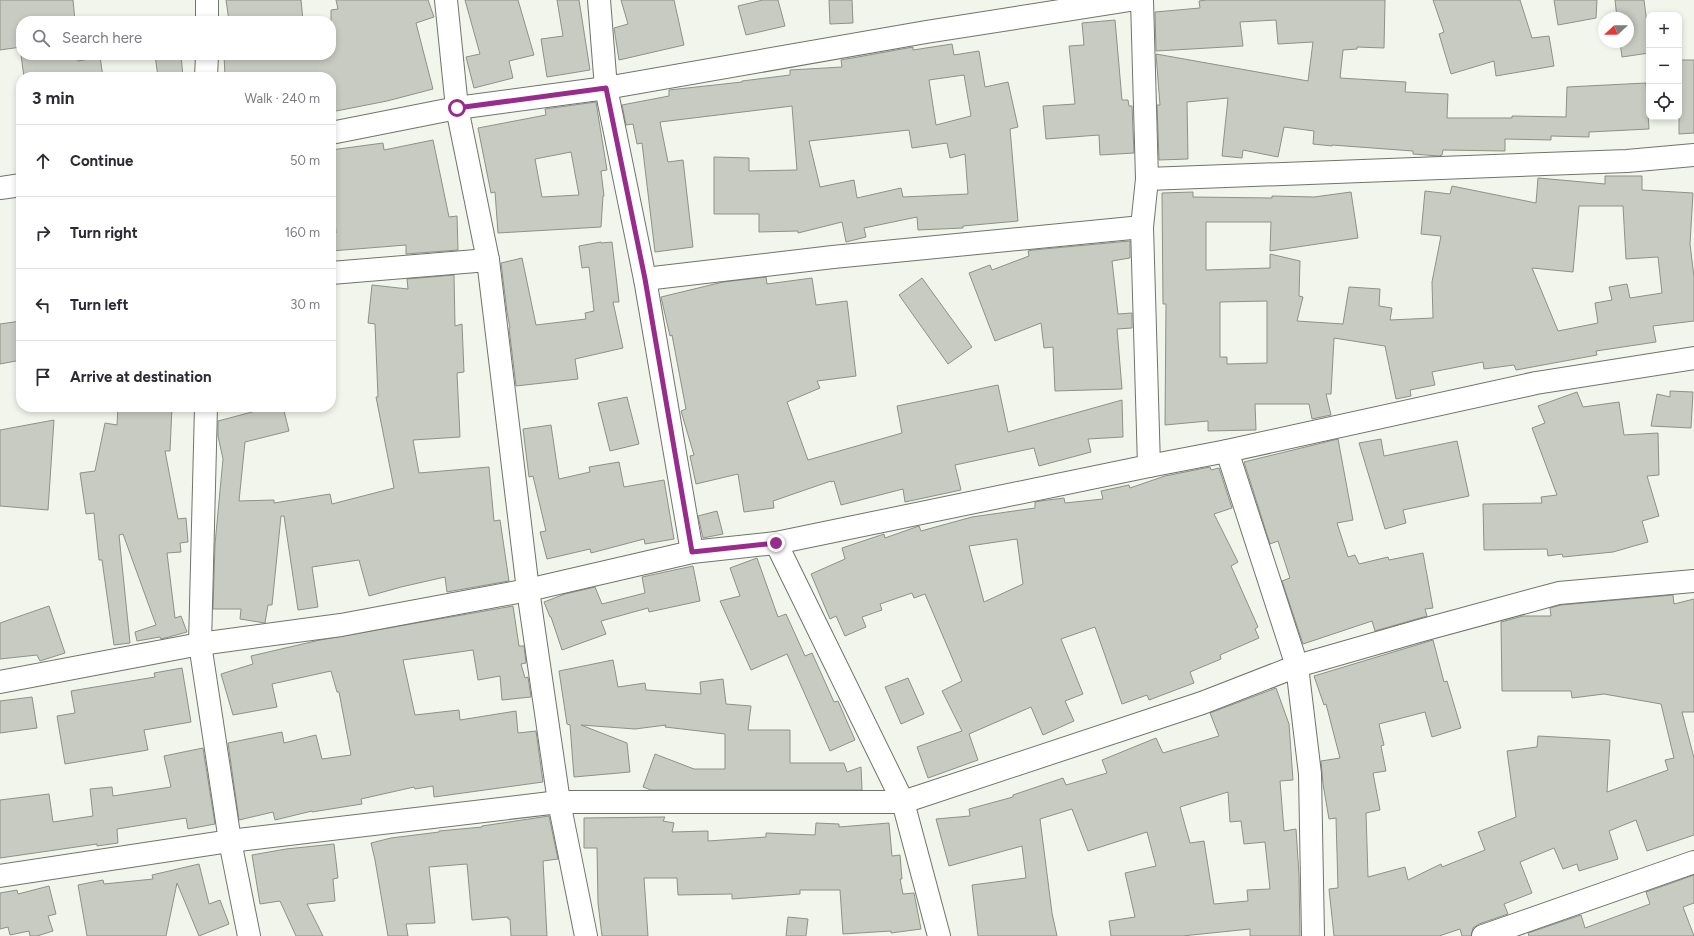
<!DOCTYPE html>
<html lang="en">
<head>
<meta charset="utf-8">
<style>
	:root { --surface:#fff; --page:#f7f7f7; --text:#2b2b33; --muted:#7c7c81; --line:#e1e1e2 }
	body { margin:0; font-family:Figtree,sans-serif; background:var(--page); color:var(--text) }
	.controls { position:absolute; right:12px; top:12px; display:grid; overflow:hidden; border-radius:8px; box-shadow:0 2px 6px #0003 }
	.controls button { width:36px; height:36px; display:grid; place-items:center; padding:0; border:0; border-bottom:1px solid var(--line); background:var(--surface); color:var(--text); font:20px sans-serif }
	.compass { position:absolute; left:1598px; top:12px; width:36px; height:36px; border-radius:50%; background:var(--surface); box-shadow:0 2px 6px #0003; rotate:248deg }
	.stop { position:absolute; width:12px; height:12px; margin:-9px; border:3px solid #982c8d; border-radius:50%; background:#fff }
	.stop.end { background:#982c8d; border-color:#fff; box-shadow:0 1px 4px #0008 }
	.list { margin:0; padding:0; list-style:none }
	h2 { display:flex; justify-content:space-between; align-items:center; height:52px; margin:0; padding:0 16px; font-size:17px }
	h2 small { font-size:13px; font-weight:400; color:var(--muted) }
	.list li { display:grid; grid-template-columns:26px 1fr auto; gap:12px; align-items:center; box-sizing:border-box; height:72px; padding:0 16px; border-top:1px solid var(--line) }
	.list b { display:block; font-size:15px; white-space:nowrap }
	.list em { font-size:13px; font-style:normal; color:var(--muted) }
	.icon { flex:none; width:22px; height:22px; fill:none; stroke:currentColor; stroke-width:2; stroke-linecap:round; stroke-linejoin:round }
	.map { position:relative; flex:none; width:1694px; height:936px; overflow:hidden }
	.search { position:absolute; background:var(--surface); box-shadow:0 2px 6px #0003; left:16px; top:16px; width:320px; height:44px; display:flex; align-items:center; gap:10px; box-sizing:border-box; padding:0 14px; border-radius:16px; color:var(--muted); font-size:15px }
	.panel { position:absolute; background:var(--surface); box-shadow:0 2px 6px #0003; left:16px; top:72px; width:320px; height:340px; border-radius:16px }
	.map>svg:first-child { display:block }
	.building { fill:#c8cbc1; stroke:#8e9188; fill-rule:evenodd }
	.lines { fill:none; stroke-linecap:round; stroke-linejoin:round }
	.minor-casing { stroke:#71746b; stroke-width:24 }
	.minor { stroke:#fff; stroke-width:22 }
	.route { stroke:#982c8d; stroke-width:5 }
</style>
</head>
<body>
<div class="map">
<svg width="1694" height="936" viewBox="0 0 1694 936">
	<rect width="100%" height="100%" fill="#f2f5eb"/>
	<g class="building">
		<path d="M 0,0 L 73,0 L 75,21 L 21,21 L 21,24 L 18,24 L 21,47 L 0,50 Z"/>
		<path d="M 226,0 L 301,0 L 303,21 L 229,21 Z"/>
		<path d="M 336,0 L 428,0 L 434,17 L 416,23 L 433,89 L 387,101 L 331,112 L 331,77 L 225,77 L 224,55 L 331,55 L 331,10 L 338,9 Z"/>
		<path d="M 465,0 L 518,0 L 534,55 L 509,61 L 513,78 L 474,88 L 466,57 L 480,54 Z"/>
		<path d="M 557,0 L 579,0 L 590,70 L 547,77 L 541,39 L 563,36 Z"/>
		<path d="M 621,0 L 674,0 L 684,45 L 619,60 L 614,28 L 628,24 Z"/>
		<path d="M 763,0 L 778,0 L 785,26 L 746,35 L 738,6 Z"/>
		<path d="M 829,0 L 852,0 L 853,23 L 830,24 Z"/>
		<path d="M 1206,0 L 1385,0 L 1384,48 L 1357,47 L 1357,49 L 1343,50 L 1340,78 L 1406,82 L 1405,92 L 1448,94 L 1447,118 L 1512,118 L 1512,116 L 1566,117 L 1567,87 L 1646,83 L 1649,129 L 1589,132 L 1589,137 L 1551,136 L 1551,140 L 1505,139 L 1505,151 L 1443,150 L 1442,155 L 1439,156 L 1413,154 L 1413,151 L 1332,145 L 1332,146 L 1313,144 L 1314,131 L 1284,127 L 1278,157 L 1243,150 L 1242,158 L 1222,156 L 1228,98 L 1187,102 L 1188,159 L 1159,160 L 1157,105 L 1160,105 L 1156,54 L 1308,81 L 1313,42 L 1278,44 L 1276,20 L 1240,22 L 1243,46 L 1156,51 L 1155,12 L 1200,8 L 1199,1 Z"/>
		<path d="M 1433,0 L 1520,0 L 1532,38 L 1549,36 L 1554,66 L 1496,76 L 1494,61 L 1451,74 L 1439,34 L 1444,32 Z"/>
		<path d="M 1554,0 L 1597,0 L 1596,18 L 1558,25 Z"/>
		<path d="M 1615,0 L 1644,0 L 1649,40 L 1649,53 L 1622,57 L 1620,42 L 1628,42 L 1628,18 L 1617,18 Z"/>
		<path d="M 1115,20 L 1122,100 L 1128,100 L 1129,106 L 1132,106 L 1134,153 L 1100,155 L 1099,135 L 1046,139 L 1043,106 L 1075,104 L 1069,46 L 1084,45 L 1082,23 Z"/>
		<path d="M 952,44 L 954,55 L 979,51 L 985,87 L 1008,82 L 1018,127 L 1010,129 L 1018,221 L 963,226 L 963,228 L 918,230 L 917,217 L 864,228 L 866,237 L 846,242 L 842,222 L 798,233 L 798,231 L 759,232 L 759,214 L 714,214 L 714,157 L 749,158 L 749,171 L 797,170 L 792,106 L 660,122 L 668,162 L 683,160 L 693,247 L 655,252 L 642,143 L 637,144 L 633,124 L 626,125 L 622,105 L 669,96 L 669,90 L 742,82 L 742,81 L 790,75 L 790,70 L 842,67 L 841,60 L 913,47 L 913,50 ZM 964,75 L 971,116 L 936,125 L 929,80 ZM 909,130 L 912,148 L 947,143 L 950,158 L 965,154 L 968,194 L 903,197 L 901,188 L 857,198 L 854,180 L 820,187 L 809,141 Z"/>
		<path d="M 21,55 L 77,55 L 78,61 L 100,57 L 103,77 L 24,77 Z"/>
		<path d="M 155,55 L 181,55 L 183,77 L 158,77 Z"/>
		<path d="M 1679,60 L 1694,60 L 1694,133 L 1679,134 Z"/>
		<path d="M 596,102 L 607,170 L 601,171 L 604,196 L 603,196 L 601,227 L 498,233 L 495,192 L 491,193 L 478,128 L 546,115 L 545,109 ZM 571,152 L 579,195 L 542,197 L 535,159 Z"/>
		<path d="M 433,140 L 449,217 L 457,216 L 458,250 L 406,254 L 406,245 L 331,251 L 331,233 L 336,233 L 331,173 L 331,150 L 383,143 L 384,150 Z"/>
		<path d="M 1605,176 L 1642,176 L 1642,190 L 1693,193 L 1690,244 L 1694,277 L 1694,321 L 1653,326 L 1656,342 L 1596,351 L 1597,355 L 1516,370 L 1514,365 L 1484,369 L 1483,362 L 1432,372 L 1435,385 L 1410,390 L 1411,396 L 1396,399 L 1385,346 L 1334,338 L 1331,394 L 1326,394 L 1331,415 L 1312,419 L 1309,404 L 1255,404 L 1256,430 L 1208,431 L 1208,421 L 1165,425 L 1166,304 L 1163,304 L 1162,193 L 1193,192 L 1193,197 L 1272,198 L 1272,196 L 1314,197 L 1351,192 L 1358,238 L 1270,251 L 1271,222 L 1206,222 L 1206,270 L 1270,268 L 1270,254 L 1300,261 L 1299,296 L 1303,297 L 1297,321 L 1343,324 L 1349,287 L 1380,289 L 1379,306 L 1392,308 L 1390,320 L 1433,318 L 1432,282 L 1441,236 L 1421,234 L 1425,191 L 1450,194 L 1452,186 L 1536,203 L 1538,178 L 1605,184 ZM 1579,206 L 1623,206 L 1626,259 L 1658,257 L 1662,293 L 1630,298 L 1627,284 L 1609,287 L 1612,300 L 1595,303 L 1598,323 L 1558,331 L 1532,268 L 1573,272 ZM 1267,301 L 1267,363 L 1227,364 L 1227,357 L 1220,357 L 1220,302 Z"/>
		<path d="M 1130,241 L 1130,258 L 1112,261 L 1118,314 L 1132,313 L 1132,328 L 1117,329 L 1122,389 L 1055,391 L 1053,347 L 1044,348 L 1041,323 L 995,341 L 969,273 L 990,265 L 992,270 L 1029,256 L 1028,251 L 1033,250 Z"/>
		<path d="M 601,242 L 601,243 L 612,242 L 619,302 L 613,302 L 623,348 L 575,359 L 578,379 L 516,386 L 509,328 L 510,328 L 507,312 L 501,263 L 522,258 L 536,325 L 586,319 L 585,313 L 594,311 L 589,267 L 582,268 L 579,246 Z"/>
		<path d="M 454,275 L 455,326 L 462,324 L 464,372 L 457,373 L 460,437 L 413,440 L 419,473 L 489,467 L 494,521 L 500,520 L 509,581 L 447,592 L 445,577 L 401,587 L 369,596 L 359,560 L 312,567 L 318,607 L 298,610 L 284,516 L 281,516 L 272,605 L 268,605 L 265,623 L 240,619 L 241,609 L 213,609 L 215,544 L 223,459 L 218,436 L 218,421 L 271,407 L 283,407 L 289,431 L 245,442 L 239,501 L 274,500 L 274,503 L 330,494 L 332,504 L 394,488 L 376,397 L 378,397 L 375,324 L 368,323 L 372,285 L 408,289 L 407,279 Z"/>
		<path d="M 766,277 L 767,284 L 812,278 L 816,305 L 847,301 L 856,376 L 817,381 L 820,388 L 787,402 L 808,460 L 902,433 L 897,406 L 998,385 L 1008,432 L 1122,400 L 1123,437 L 1088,439 L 1091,452 L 1039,466 L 1034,448 L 955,465 L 961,490 L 905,502 L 903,489 L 841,505 L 834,481 L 831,482 L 831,481 L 773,501 L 774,508 L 744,512 L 738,474 L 696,484 L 690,456 L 694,455 L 681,411 L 686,409 L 672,335 L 670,336 L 661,297 L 723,282 Z"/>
		<path d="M 922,278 L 972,347 L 948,364 L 899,295 Z"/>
		<path d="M 21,321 L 21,360 L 0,364 L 0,324 Z"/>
		<path d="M 1670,391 L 1693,392 L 1691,428 L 1651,426 L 1657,394 L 1670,397 Z"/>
		<path d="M 1577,392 L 1583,407 L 1619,402 L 1624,435 L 1658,433 L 1659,475 L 1647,476 L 1659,516 L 1642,521 L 1648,542 L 1613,552 L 1563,557 L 1562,554 L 1548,556 L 1547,549 L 1484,550 L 1483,504 L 1542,503 L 1541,497 L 1557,495 L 1532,428 L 1545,423 L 1538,406 Z"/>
		<path d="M 627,397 L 639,444 L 610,451 L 598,403 Z"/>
		<path d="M 118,407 L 172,407 L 170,451 L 165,451 L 178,519 L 186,518 L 188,542 L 180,543 L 181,552 L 167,553 L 175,618 L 181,616 L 187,632 L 169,637 L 161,639 L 160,637 L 137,641 L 135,632 L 156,625 L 123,534 L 119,535 L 130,643 L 114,645 L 102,560 L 99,560 L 94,513 L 86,514 L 80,473 L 95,471 L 105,423 L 117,425 Z"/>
		<path d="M 54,420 L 48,510 L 0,506 L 0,430 Z"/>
		<path d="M 551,425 L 559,479 L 590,472 L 589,467 L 619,462 L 624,487 L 664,480 L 674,539 L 645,544 L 644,539 L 591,553 L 590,549 L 547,559 L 540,532 L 546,531 L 533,476 L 529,477 L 523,429 Z"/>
		<path d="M 1338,439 L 1353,520 L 1337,523 L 1348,557 L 1355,555 L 1359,564 L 1388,557 L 1389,560 L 1423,553 L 1433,608 L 1425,609 L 1427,616 L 1375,631 L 1372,621 L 1303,644 L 1282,581 L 1290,578 L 1278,541 L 1270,544 L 1244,462 Z"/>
		<path d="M 1381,439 L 1384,456 L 1457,441 L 1469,496 L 1403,510 L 1406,523 L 1385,529 L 1359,443 Z"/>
		<path d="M 1210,467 L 1211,470 L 1219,468 L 1232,508 L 1214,514 L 1238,562 L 1231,566 L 1258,627 L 1255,629 L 1259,638 L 1220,655 L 1221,659 L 1190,672 L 1194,683 L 1149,700 L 1147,695 L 1122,704 L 1095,627 L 1061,639 L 1083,694 L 1065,701 L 1074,721 L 1043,735 L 1031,707 L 969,734 L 978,760 L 928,778 L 917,747 L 962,731 L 942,691 L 962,681 L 925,594 L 914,598 L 912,593 L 880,604 L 882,610 L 862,617 L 866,627 L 845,636 L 836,616 L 830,619 L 811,574 L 845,559 L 842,548 L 884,534 L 885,538 L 919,526 L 921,531 L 972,517 L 1035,508 L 1035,502 L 1040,501 L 1064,498 L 1065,503 L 1103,499 L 1101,491 L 1129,485 L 1130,488 L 1165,476 ZM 1017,539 L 1023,584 L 984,602 L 969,546 Z"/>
		<path d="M 717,511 L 723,534 L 703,538 L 698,516 Z"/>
		<path d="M 757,558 L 778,617 L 786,614 L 805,656 L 812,653 L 834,702 L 838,701 L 855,740 L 830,751 L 787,654 L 751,670 L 720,601 L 740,596 L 730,568 Z"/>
		<path d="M 693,566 L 700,601 L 649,612 L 648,608 L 601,621 L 606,634 L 562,650 L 551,617 L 550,617 L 544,602 L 565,594 L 595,587 L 602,604 L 645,593 L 642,577 Z"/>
		<path d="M 1673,595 L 1674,604 L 1694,599 L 1694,712 L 1682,712 L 1694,758 L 1694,835 L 1647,851 L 1636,820 L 1609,831 L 1618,859 L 1579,871 L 1577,864 L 1563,869 L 1554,848 L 1520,862 L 1532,893 L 1504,904 L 1508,914 L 1479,924 L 1473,928 L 1471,936 L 1462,936 L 1460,929 L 1439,936 L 1334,936 L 1329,889 L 1338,888 L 1336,818 L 1329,819 L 1323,784 L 1321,761 L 1340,758 L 1326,704 L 1324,705 L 1314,676 L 1433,640 L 1444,682 L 1447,681 L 1461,728 L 1432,737 L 1425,712 L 1379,724 L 1384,745 L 1381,746 L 1386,771 L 1373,773 L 1380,810 L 1366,813 L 1368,877 L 1405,867 L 1408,880 L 1441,864 L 1442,867 L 1485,850 L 1478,832 L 1516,817 L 1507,751 L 1537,747 L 1538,736 L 1610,740 L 1607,792 L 1668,770 L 1665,760 L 1674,758 L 1661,704 L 1604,694 L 1572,698 L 1571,691 L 1502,691 L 1501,622 L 1523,616 L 1551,616 L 1550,608 L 1561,605 Z"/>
		<path d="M 49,606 L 65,653 L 40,661 L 37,655 L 0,659 L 0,623 Z"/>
		<path d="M 513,606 L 519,646 L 524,646 L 526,663 L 521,664 L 525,678 L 528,677 L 531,697 L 502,700 L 500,676 L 478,680 L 473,650 L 403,660 L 415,715 L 459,710 L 460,720 L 516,711 L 518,733 L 536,731 L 543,782 L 434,797 L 433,786 L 415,789 L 414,787 L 361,799 L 362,804 L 312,812 L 312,811 L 275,820 L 273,812 L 239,820 L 228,743 L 282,732 L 284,743 L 316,735 L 322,759 L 351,755 L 339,692 L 337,692 L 331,671 L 272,684 L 277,707 L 233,715 L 221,674 L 253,664 L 251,656 L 320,640 Z"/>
		<path d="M 613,660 L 618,687 L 645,683 L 646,690 L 701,694 L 700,682 L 723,679 L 726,704 L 751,706 L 748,730 L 790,730 L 790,763 L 844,763 L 847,772 L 861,767 L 862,790 L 651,790 L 643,787 L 655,754 L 694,769 L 725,769 L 725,734 L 665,727 L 666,725 L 635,729 L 581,725 L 627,743 L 630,772 L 574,777 L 570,725 L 567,724 L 559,671 Z"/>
		<path d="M 182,668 L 191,722 L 144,730 L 148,750 L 65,764 L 57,716 L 75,713 L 71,691 L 155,677 L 154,673 Z"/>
		<path d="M 908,678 L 924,714 L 901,724 L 885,687 Z"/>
		<path d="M 1276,688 L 1289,724 L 1293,780 L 1280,781 L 1284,831 L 1296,829 L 1299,875 L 1300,936 L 1250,936 L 1250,929 L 1182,936 L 1111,936 L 1109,921 L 1135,917 L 1125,873 L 1156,866 L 1147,832 L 1088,851 L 1072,809 L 1040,819 L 1052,913 L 1057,936 L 978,936 L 972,885 L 1026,878 L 1022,846 L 949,866 L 936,819 L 970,816 L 969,809 L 1013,797 L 1013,795 L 1063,778 L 1066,785 L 1107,773 L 1102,760 L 1156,738 L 1163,753 L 1219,736 L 1210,713 ZM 1228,792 L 1230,822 L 1241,821 L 1244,844 L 1265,842 L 1270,889 L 1247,890 L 1248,901 L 1214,904 L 1204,841 L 1190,843 L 1180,807 Z"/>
		<path d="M 32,697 L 37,728 L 0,733 L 0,701 Z"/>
		<path d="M 203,748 L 215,824 L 188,829 L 186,818 L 117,829 L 118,843 L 97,846 L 97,844 L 0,858 L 0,800 L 49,794 L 53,822 L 93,816 L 90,789 L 112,787 L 113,796 L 171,787 L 164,756 Z"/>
		<path d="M 549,816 L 558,859 L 543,861 L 547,936 L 511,936 L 510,919 L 508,919 L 508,917 L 472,920 L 467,864 L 429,867 L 435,923 L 406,924 L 408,936 L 388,936 L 375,860 L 371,843 L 391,838 L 439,832 L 439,831 L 482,827 L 482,826 Z"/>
		<path d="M 665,817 L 663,821 L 674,823 L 672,832 L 708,831 L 708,841 L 766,837 L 766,833 L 815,835 L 816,823 L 839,824 L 839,827 L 889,823 L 892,856 L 900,855 L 902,879 L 900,879 L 903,894 L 914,893 L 921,929 L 891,933 L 891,931 L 843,934 L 840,890 L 800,890 L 800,894 L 732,899 L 732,894 L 678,895 L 677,878 L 644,878 L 648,936 L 602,936 L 598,903 L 597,848 L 584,848 L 584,818 Z"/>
		<path d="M 334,844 L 338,878 L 333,879 L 335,901 L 307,904 L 323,936 L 296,936 L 280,901 L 260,904 L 252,855 L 286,849 Z"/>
		<path d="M 199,864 L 209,904 L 220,900 L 229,924 L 199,936 L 177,883 L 166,936 L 87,936 L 78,885 L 103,880 L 104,884 L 153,879 L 152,875 Z"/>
		<path d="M 1694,875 L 1694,903 L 1683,907 L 1694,936 L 1529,936 L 1528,933 L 1581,915 L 1585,928 L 1650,904 L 1646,892 Z"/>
		<path d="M 49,886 L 56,914 L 48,916 L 53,931 L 37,936 L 30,936 L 29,931 L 10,935 L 8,927 L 0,929 L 0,893 L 17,890 L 18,894 Z"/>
		<path d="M 788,917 L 808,919 L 806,936 L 786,936 Z"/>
	</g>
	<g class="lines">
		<defs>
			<g id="minor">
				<path d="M 446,0 L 457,108 L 488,260 L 528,590 L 559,802 L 586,936"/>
				<path d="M 599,0 L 606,88 L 645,279 L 692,552"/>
				<path d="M 1142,0 L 1147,179 L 1142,227 L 1149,466"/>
				<path d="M 207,21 L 207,0"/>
				<path d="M 206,77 L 207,55"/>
				<path d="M 331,133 L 457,108 L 606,88 L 926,32 L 1130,0"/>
				<path d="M 1147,179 L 1627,161 L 1694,155"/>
				<path d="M 0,188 L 21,185"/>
				<path d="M 331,273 L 488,260"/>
				<path d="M 645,279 L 833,257 L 1142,227"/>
				<path d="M 206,407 L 200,644 L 230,841 L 249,936"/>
				<path d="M 1227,451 L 1297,666 L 1310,774 L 1313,936"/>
				<path d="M 776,543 L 903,802 L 939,936"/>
				<path d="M 0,682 L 200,644 L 341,625 L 528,590 L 692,552 L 776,543 L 1149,466 L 1227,451 L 1536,383 L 1694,358"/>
				<path d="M 0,876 L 230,841 L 559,802 L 903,802 L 1202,703 L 1297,666 L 1419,631 L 1559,593 L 1694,581"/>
				<path d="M 1483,936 L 1694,862"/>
			</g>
		</defs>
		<use href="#minor" class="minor-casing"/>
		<use href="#minor" class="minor"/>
	</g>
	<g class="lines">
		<path class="route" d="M 457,108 L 606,88 L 645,279 L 692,552 L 776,543"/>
	</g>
</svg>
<div class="controls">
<button>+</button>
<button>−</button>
<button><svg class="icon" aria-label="locate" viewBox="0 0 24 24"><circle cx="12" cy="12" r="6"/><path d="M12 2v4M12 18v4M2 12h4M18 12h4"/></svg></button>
</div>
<svg class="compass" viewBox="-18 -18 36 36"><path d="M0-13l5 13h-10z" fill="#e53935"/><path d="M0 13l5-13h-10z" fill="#7c7c81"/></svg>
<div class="stop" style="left:457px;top:108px"></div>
<div class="stop end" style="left:776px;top:543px"></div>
<div class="search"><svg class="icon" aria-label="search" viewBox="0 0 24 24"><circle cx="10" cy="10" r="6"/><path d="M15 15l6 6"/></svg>Search here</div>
<section class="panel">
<h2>3 min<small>Walk · 240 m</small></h2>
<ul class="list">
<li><svg class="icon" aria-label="ahead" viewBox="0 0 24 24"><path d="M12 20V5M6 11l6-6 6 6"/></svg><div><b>Continue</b></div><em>50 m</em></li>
<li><svg class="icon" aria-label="right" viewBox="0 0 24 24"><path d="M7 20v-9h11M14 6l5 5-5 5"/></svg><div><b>Turn right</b></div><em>160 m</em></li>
<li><svg class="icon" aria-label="left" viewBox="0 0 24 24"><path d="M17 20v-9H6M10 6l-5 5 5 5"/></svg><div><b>Turn left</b></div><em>30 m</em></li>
<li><svg class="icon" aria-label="arrive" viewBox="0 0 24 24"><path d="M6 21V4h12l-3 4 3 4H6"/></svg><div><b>Arrive at destination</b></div></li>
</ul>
</section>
</div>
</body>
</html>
